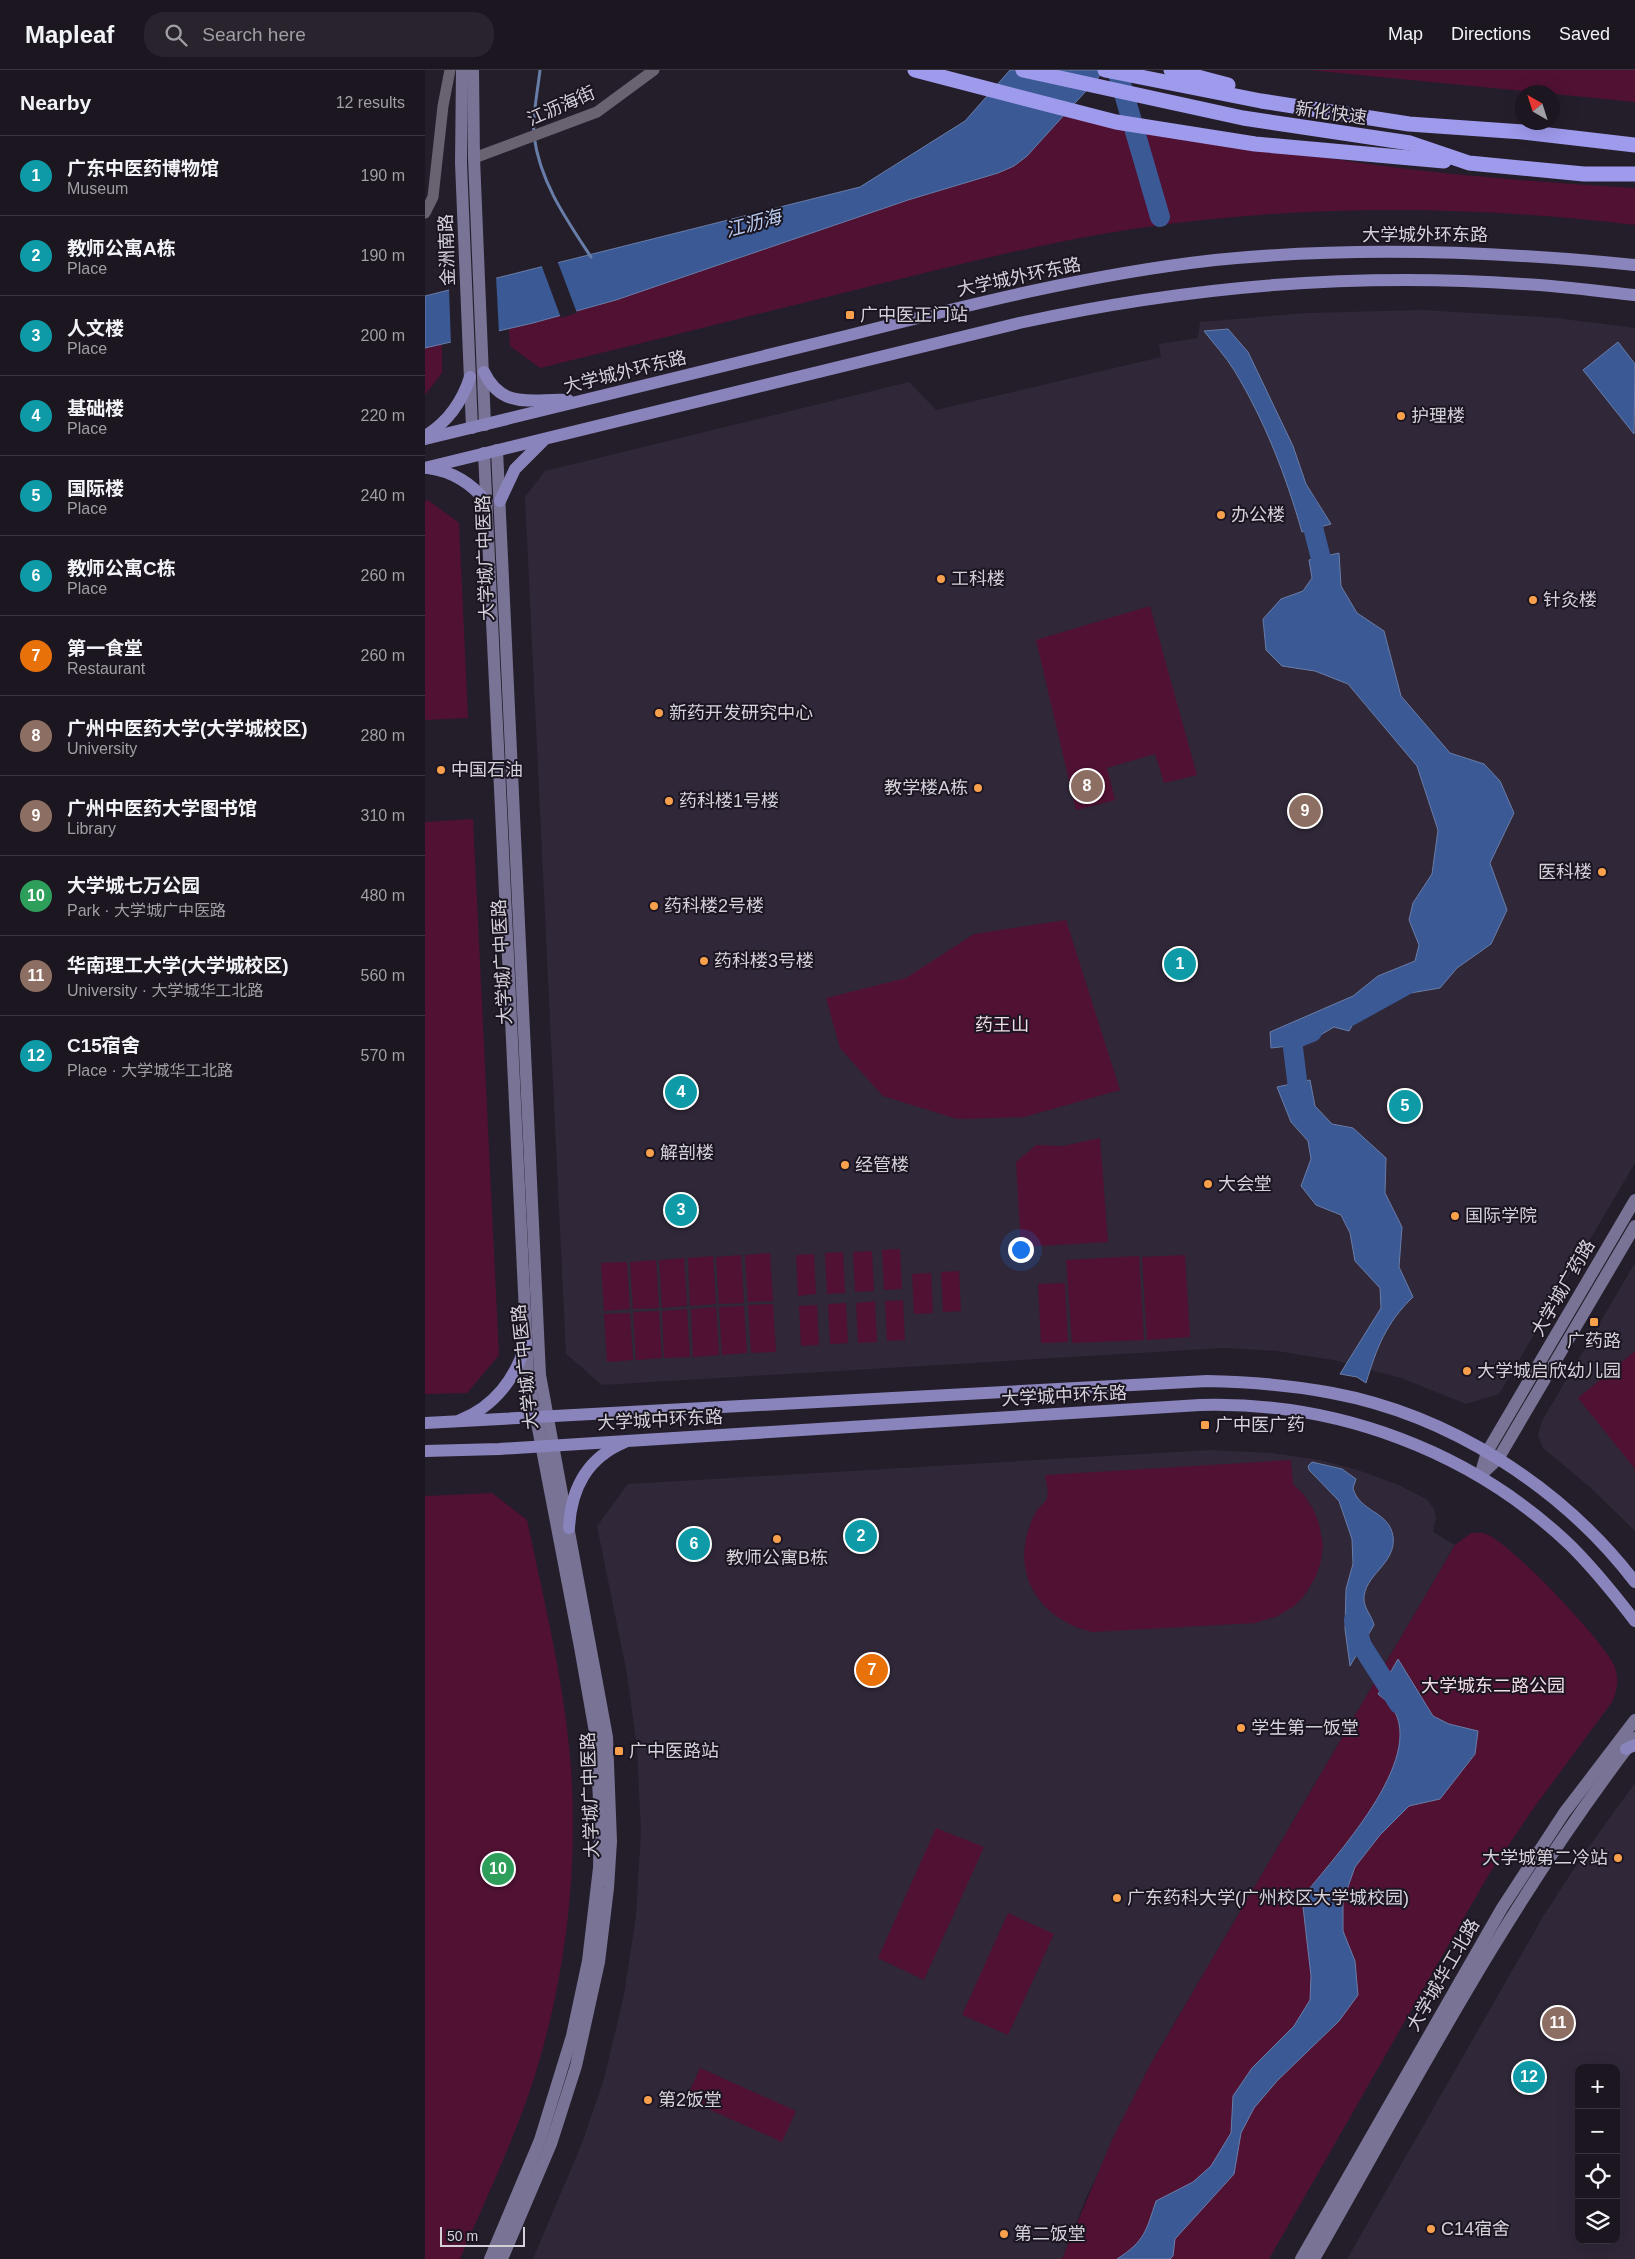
<!DOCTYPE html>
<html lang="en">
<head>
<meta charset="utf-8">
<style>
	:root { --surface:#1b1620; --page:#28232d; --text:#f1f3f6; --muted:#a09fa5; --line:#39353e; --accent:#f9a04d }
	body { margin:0; font-family:Arial,"Noto Sans SC",sans-serif; background:var(--page); color:var(--text) }
	.controls { position:absolute; right:15px; bottom:15px; display:grid; overflow:hidden; border-radius:10px; box-shadow:0 5px 20px #0002 }
	.controls button { width:45px; height:45px; display:grid; place-items:center; padding:0; border:0; border-bottom:1px solid var(--line); background:var(--surface); color:var(--text); font:25px sans-serif }
	.compass { position:absolute; left:1090px; top:15px; width:45px; height:45px; border-radius:50%; background:var(--surface); box-shadow:0 5px 20px #0002; rotate:321deg }
	.scale { position:absolute; left:15px; bottom:12px; width:85px; box-sizing:border-box; padding-left:5px; border:2px solid #d5d1d9; border-top:0; font-size:14px; line-height:18px; white-space:nowrap; color:#d5d1d9; -webkit-text-stroke:4px #1b1521; paint-order:stroke }
	.you { position:absolute; left:595px; top:1179px; width:18px; height:18px; margin:-12px; border:4px solid #fff; border-radius:50%; background:#1a73e8; box-shadow:0 0 0 8px #1a73e833 }
	.badge { display:grid; place-items:center; width:32px; height:32px; border-radius:50%; background:var(--accent); color:#fff; font-size:16px; font-weight:700 }
	.pin { position:absolute; translate:-50% -50%; border:2px solid #fff; box-shadow:0 1px 5px #0006 }
	.list { margin:0; padding:0; list-style:none }
	h2 { display:flex; justify-content:space-between; align-items:center; height:65px; margin:0; padding:0 20px; font-size:21px }
	h2 small { font-size:16px; font-weight:400; color:var(--muted) }
	.list li { display:grid; grid-template-columns:32px 1fr auto; gap:15px; align-items:center; box-sizing:border-box; height:80px; padding:0 20px; border-top:1px solid var(--line) }
	.list b { display:block; font-size:19px; white-space:nowrap }
	.list p { margin:0; font-size:16px; white-space:nowrap; color:var(--muted) }
	.list em { font-size:16px; font-style:normal; color:var(--muted) }
	.icon { flex:none; width:28px; height:28px; fill:none; stroke:currentColor; stroke-width:2; stroke-linecap:round; stroke-linejoin:round }
	.map { position:relative; flex:none; width:1210px; height:2189px; overflow:hidden }
	header { display:flex; align-items:center; gap:30px; box-sizing:border-box; height:70px; padding:0 25px; background:var(--surface); border-bottom:1px solid var(--line) }
	header strong { font-size:24px }
	nav { display:flex; gap:28px; margin-inline-start:auto; font-size:18px }
	.search { width:350px; height:45px; background:var(--page); display:flex; align-items:center; gap:12px; box-sizing:border-box; padding:0 18px; border-radius:20px; color:var(--muted); font-size:19px }
	main { display:flex }
	aside { flex:1; background:var(--surface) }
	.map>svg:first-child { display:block }
	.built { fill:#302738; fill-rule:evenodd }
	.green { fill:#511133 }
	.water { fill:#3b5994; stroke:#697da9 }
	.pier { fill:#241e2a }
	.lines { fill:none; stroke-linecap:round; stroke-linejoin:round }
	.stream { stroke:#697da9; stroke-width:3 }
	.river { stroke:#3b5994; stroke-width:20 }
	.street { stroke:#696271; stroke-width:11 }
	.secondary { stroke:#797396; stroke-width:12 }
	.primary { stroke:#8984bb; stroke-width:12 }
	.highway { stroke:#9e9aec; stroke-width:15 }
	.poi-dot { fill:#f9a04d; stroke:#1b1521; stroke-width:2 }
	.labels { text-anchor:middle; stroke-width:4; stroke-linejoin:round; paint-order:stroke }
	.street-label { font-size:18px; fill:#d5d1d9; stroke:#1b1521 }
	.poi-label { font-size:18px; fill:#d5d1d9; stroke:#1b1521; text-anchor:start }
	.park-label { font-size:18px; fill:#f2dce5; stroke:#1b1521 }
	.water-label { font-size:19px; font-style:italic; fill:#b9ccef; stroke:#1b1521 }
</style>
</head>
<body>
<header>
<strong>Mapleaf</strong>
<div class="search"><svg class="icon" aria-label="search" viewBox="0 0 24 24"><circle cx="10" cy="10" r="6"/><path d="M15 15l6 6"/></svg>Search here</div>
<nav><a>Map</a><a>Directions</a><a>Saved</a></nav>
</header>
<main>
<aside>
<h2>Nearby<small>12 results</small></h2>
<ul class="list">
<li><span class="badge" style="background:#0f9aa8">1</span><div><b>广东中医药博物馆</b><p>Museum</p></div><em>190 m</em></li>
<li><span class="badge" style="background:#0f9aa8">2</span><div><b>教师公寓A栋</b><p>Place</p></div><em>190 m</em></li>
<li><span class="badge" style="background:#0f9aa8">3</span><div><b>人文楼</b><p>Place</p></div><em>200 m</em></li>
<li><span class="badge" style="background:#0f9aa8">4</span><div><b>基础楼</b><p>Place</p></div><em>220 m</em></li>
<li><span class="badge" style="background:#0f9aa8">5</span><div><b>国际楼</b><p>Place</p></div><em>240 m</em></li>
<li><span class="badge" style="background:#0f9aa8">6</span><div><b>教师公寓C栋</b><p>Place</p></div><em>260 m</em></li>
<li><span class="badge" style="background:#e8710a">7</span><div><b>第一食堂</b><p>Restaurant</p></div><em>260 m</em></li>
<li><span class="badge" style="background:#8d6e63">8</span><div><b>广州中医药大学(大学城校区)</b><p>University</p></div><em>280 m</em></li>
<li><span class="badge" style="background:#8d6e63">9</span><div><b>广州中医药大学图书馆</b><p>Library</p></div><em>310 m</em></li>
<li><span class="badge" style="background:#2e9e5b">10</span><div><b>大学城七万公园</b><p>Park · 大学城广中医路</p></div><em>480 m</em></li>
<li><span class="badge" style="background:#8d6e63">11</span><div><b>华南理工大学(大学城校区)</b><p>University · 大学城华工北路</p></div><em>560 m</em></li>
<li><span class="badge" style="background:#0f9aa8">12</span><div><b>C15宿舍</b><p>Place · 大学城华工北路</p></div><em>570 m</em></li>
</ul>
</aside>
<div class="map">
<svg width="1210" height="2189" viewBox="0 0 1210 2189">
	<rect width="100%" height="100%" fill="#241e2a"/>
	<g class="built">
		<path d="M 998,240 L 1131,248 L 1210,258 L 1210,1093 L 1074,1324 L 1041,1334 L 976,1308 L 908,1290 L 852,1281 L 799,1278 L 177,1315 L 141,1284 L 100,427 L 120,401 L 484,312 L 511,340 L 736,287 L 734,274 L 773,268 L 775,252 L 882,243 Z"/>
		<path d="M 1210,1193 L 1210,1461 L 1166,1418 L 1118,1378 L 1113,1365 L 1117,1351 Z"/>
		<path d="M 785,1380 L 847,1383 L 894,1390 L 933,1400 L 976,1416 L 1001,1429 L 1008,1437 L 1011,1447 L 1008,1462 L 1030,1475 L 725,1995 L 661,2128 L 637,2189 L 108,2189 L 157,2073 L 179,2009 L 199,1925 L 211,1846 L 216,1761 L 212,1678 L 202,1604 L 172,1456 L 203,1414 Z"/>
		<path d="M 1210,1713 L 1210,2189 L 922,2189 L 1119,1845 L 1158,1785 ZM 1154,1998 L 1191,1998 L 1191,2170 L 1154,2170 Z"/>
	</g>
	<g class="green">
		<path d="M 884,0 L 1210,0 L 1210,32 Z"/>
		<path d="M 646,38 C 733,56 821,76 909,89 C 1009,104 1109,112 1210,118 L 1210,155 C 1043,135 875,134 708,159 C 620,172 533,195 446,216 C 336,243 225,271 115,298 L 85,276 L 84,258 L 108,253 L 483,130 L 573,103 L 589,96 L 602,86 Z"/>
		<path d="M 17,274 L 17,303 L 0,325 L 0,278 Z"/>
		<path d="M 3,430 L 34,453 L 43,648 L 0,650 L 0,431 Z"/>
		<path d="M 725,536 L 772,705 L 739,713 L 730,684 L 682,698 L 690,730 L 651,740 L 611,570 Z"/>
		<path d="M 48,749 L 74,1285 L 42,1323 L 0,1324 L 0,752 Z"/>
		<path d="M 641,850 L 695,1020 L 599,1047 L 532,1049 L 458,1026 L 415,978 L 401,928 L 481,908 L 549,864 Z"/>
		<path d="M 675,1068 L 683,1172 L 596,1177 L 591,1092 L 611,1075 L 638,1076 Z"/>
		<path d="M 475,1179 L 477,1219 L 459,1220 L 457,1180 Z"/>
		<path d="M 447,1181 L 449,1221 L 430,1222 L 428,1182 Z"/>
		<path d="M 418,1182 L 420,1223 L 402,1224 L 400,1183 Z"/>
		<path d="M 345,1183 L 348,1231 L 323,1232 L 320,1185 Z"/>
		<path d="M 389,1184 L 391,1224 L 373,1226 L 371,1185 Z"/>
		<path d="M 316,1185 L 319,1233 L 294,1234 L 291,1187 Z"/>
		<path d="M 760,1185 L 765,1267 L 722,1270 L 717,1187 Z"/>
		<path d="M 288,1186 L 291,1234 L 265,1236 L 263,1188 Z"/>
		<path d="M 714,1186 L 719,1270 L 647,1273 L 641,1190 Z"/>
		<path d="M 259,1188 L 262,1236 L 237,1238 L 234,1190 Z"/>
		<path d="M 231,1190 L 234,1238 L 208,1239 L 205,1192 Z"/>
		<path d="M 202,1192 L 205,1239 L 179,1241 L 176,1193 Z"/>
		<path d="M 534,1201 L 536,1241 L 518,1242 L 516,1202 Z"/>
		<path d="M 506,1203 L 508,1243 L 489,1244 L 487,1204 Z"/>
		<path d="M 640,1213 L 643,1272 L 616,1273 L 613,1214 Z"/>
		<path d="M 478,1230 L 480,1270 L 462,1271 L 460,1231 Z"/>
		<path d="M 450,1231 L 452,1272 L 433,1273 L 431,1233 Z"/>
		<path d="M 421,1233 L 423,1273 L 405,1274 L 403,1234 Z"/>
		<path d="M 348,1234 L 351,1282 L 326,1283 L 323,1235 Z"/>
		<path d="M 392,1235 L 394,1275 L 376,1276 L 374,1236 Z"/>
		<path d="M 319,1236 L 322,1283 L 297,1285 L 294,1237 Z"/>
		<path d="M 291,1237 L 294,1285 L 268,1287 L 266,1239 Z"/>
		<path d="M 262,1239 L 265,1287 L 239,1288 L 237,1241 Z"/>
		<path d="M 234,1241 L 237,1288 L 211,1290 L 208,1242 Z"/>
		<path d="M 205,1243 L 208,1290 L 182,1292 L 179,1244 Z"/>
		<path d="M 1210,1281 L 1210,1399 L 1153,1328 Z"/>
		<path d="M 866,1390 L 868,1414 L 879,1425 L 888,1439 L 894,1454 L 898,1474 L 896,1491 L 891,1506 L 879,1526 L 869,1536 L 853,1546 L 830,1553 L 667,1562 C 620,1551 588,1511 603,1461 C 605,1454 608,1447 612,1440 C 615,1437 621,1432 622,1428 C 624,1422 621,1411 620,1405 Z"/>
		<path d="M 67,1423 L 102,1450 C 119,1531 140,1615 146,1698 C 153,1802 141,1905 110,2005 C 90,2068 61,2128 35,2189 L 0,2189 L 0,1426 Z"/>
		<path d="M 1046,1463 C 1051,1463 1056,1462 1061,1464 C 1087,1474 1177,1570 1189,1595 C 1194,1607 1193,1620 1187,1632 L 1108,1739 L 1064,1804 L 844,2189 L 637,2189 L 687,2070 L 725,1995 L 1030,1475 Z"/>
		<path d="M 511,1758 L 559,1777 L 499,1910 L 453,1888 Z"/>
		<path d="M 583,1843 L 629,1864 L 583,1965 L 537,1945 Z"/>
		<path d="M 275,1998 L 371,2041 L 357,2072 L 261,2029 Z"/>
	</g>
	<g class="water">
		<path d="M 585,0 L 680,0 L 602,86 L 589,96 L 573,103 L 483,130 L 191,230 L 108,253 L 0,278 L 0,226 L 435,117 L 540,51 Z"/>
		<path d="M 803,259 L 823,282 L 868,376 L 881,414 L 906,454 L 877,462 C 861,406 840,351 809,300 C 801,287 789,274 779,261 Z"/>
		<path d="M 1193,272 L 1210,294 L 1209,364 L 1158,300 Z"/>
		<path d="M 914,483 L 916,516 L 932,543 L 959,561 L 976,626 L 1025,683 L 1059,694 L 1075,711 L 1089,743 L 1065,793 L 1082,840 L 1066,874 L 1032,898 L 1015,918 L 956,928 L 935,942 L 924,961 L 909,957 L 880,974 L 846,978 L 845,962 L 928,926 L 953,906 L 990,891 L 994,875 L 984,850 L 988,833 L 1007,804 L 1013,760 L 992,696 L 923,614 L 890,601 L 857,596 L 841,580 L 838,549 L 856,529 L 878,521 L 887,508 L 884,490 Z"/>
		<path d="M 885,1010 L 890,1036 L 907,1054 L 928,1058 L 961,1088 L 960,1123 L 977,1157 L 974,1197 L 988,1227 C 961,1253 952,1277 941,1313 L 932,1307 L 915,1304 L 956,1238 L 955,1218 L 930,1191 L 925,1163 L 916,1145 L 891,1135 L 876,1116 L 886,1089 L 883,1071 L 866,1052 L 852,1017 Z"/>
		<path d="M 887,1392 L 917,1399 L 931,1409 L 928,1418 C 934,1442 964,1441 968,1466 C 972,1494 938,1505 939,1530 C 940,1540 947,1546 949,1555 L 925,1596 L 920,1559 L 921,1519 L 928,1494 L 927,1469 L 914,1431 L 884,1400 L 883,1396 Z"/>
		<path d="M 973,1589 L 1008,1646 L 1024,1654 L 1053,1661 L 1050,1684 L 1015,1729 L 984,1736 L 955,1765 L 930,1797 L 918,1831 L 918,1861 L 930,1891 L 933,1925 L 914,1951 L 852,2011 L 829,2038 L 816,2063 L 809,2104 L 750,2169 L 748,2186 L 745,2189 L 692,2189 C 720,2171 721,2161 731,2131 L 768,2112 L 786,2096 L 806,2063 L 808,2026 L 827,1998 L 869,1956 L 885,1930 L 886,1906 L 877,1828 C 908,1788 1003,1689 967,1637 C 964,1632 957,1628 953,1624 Z"/>
	</g>
	<g class="pier">
		<path d="M 132,190 L 152,243 L 136,248 L 116,194 Z"/>
		<path d="M 71,206 L 74,263 L 26,275 L 24,218 Z"/>
	</g>
	<g class="lines">
		<path class="stream" d="M 115,0 C 113,19 107,47 109,66 C 115,112 141,149 166,187"/>
		<g class="river">
			<path d="M 692,0 L 735,147"/>
			<path d="M 882,434 L 902,512"/>
			<path d="M 925,946 L 983,914"/>
			<path d="M 878,1038 L 874,1026 L 867,970 L 887,962"/>
			<path d="M 929,1550 L 937,1576 L 974,1634"/>
		</g>
		<g class="street">
			<path d="M 49,88 L 172,42 L 229,0"/>
			<path d="M 0,143 L 8,127 L 18,36 L 25,0"/>
		</g>
		<g class="secondary">
			<path d="M 37,0 L 36,93 L 47,358"/>
			<path d="M 48,0 L 49,88 L 60,355"/>
			<path d="M 72,380 L 115,1305 L 182,1667 L 186,1771 L 183,1818 L 174,1892 L 151,1996 L 126,2074 L 77,2189"/>
			<path d="M 59,383 L 103,1306 L 155,1577 L 171,1668 L 175,1752 L 174,1798 L 163,1891 L 147,1966 L 115,2070 L 65,2189"/>
			<path d="M 1055,1406 L 1062,1382 L 1210,1130"/>
			<path d="M 1055,1406 L 1073,1389 L 1210,1156"/>
			<path d="M 876,2189 L 1077,1838 L 1139,1743 L 1210,1650"/>
			<path d="M 889,2189 C 990,2012 1085,1830 1210,1668"/>
		</g>
		<g class="primary">
			<path d="M 59,302 C 78,341 108,328 143,330"/>
			<path d="M 0,366 C 23,352 37,332 45,307"/>
			<path d="M 0,369 C 140,335 280,300 421,266 C 542,235 665,204 790,190 C 930,176 1070,181 1210,195"/>
			<path d="M 0,398 L 594,253 C 759,217 929,202 1097,214 C 1135,216 1172,221 1210,225"/>
			<path d="M 3,398 C 27,401 48,414 62,433"/>
			<path d="M 75,431 L 90,399 L 118,371"/>
			<path d="M 35,1350 C 69,1337 91,1308 101,1273"/>
			<path d="M 0,1353 L 782,1311 C 824,1312 866,1315 907,1323 C 1025,1345 1137,1417 1210,1512"/>
			<path d="M 0,1381 L 74,1379 L 775,1335 C 912,1331 1047,1381 1146,1476 C 1169,1499 1190,1525 1210,1551"/>
			<path d="M 144,1458 C 146,1418 162,1388 200,1372"/>
			<path d="M 1201,1679 L 1210,1675"/>
		</g>
		<g class="highway">
			<path d="M 490,0 L 691,52 L 830,74 L 1019,91"/>
			<path d="M 598,0 L 818,48 L 985,73 L 1044,93 L 1159,104 L 1210,104"/>
			<path d="M 680,0 L 836,31 L 984,54 L 1098,62 L 1210,75"/>
			<path d="M 746,0 L 803,15"/>
		</g>
	</g>
	<g class="poi-dot">
		<rect x="420" y="240" width="10" height="10" rx="2.5"/>
		<circle cx="976" cy="346" r="5"/>
		<circle cx="796" cy="445" r="5"/>
		<circle cx="516" cy="509" r="5"/>
		<circle cx="1108" cy="530" r="5"/>
		<circle cx="234" cy="643" r="5"/>
		<circle cx="16" cy="700" r="5"/>
		<circle cx="553" cy="718" r="5"/>
		<circle cx="244" cy="731" r="5"/>
		<circle cx="1177" cy="802" r="5"/>
		<circle cx="229" cy="836" r="5"/>
		<circle cx="279" cy="891" r="5"/>
		<circle cx="225" cy="1083" r="5"/>
		<circle cx="420" cy="1095" r="5"/>
		<circle cx="783" cy="1114" r="5"/>
		<circle cx="1030" cy="1146" r="5"/>
		<rect x="1164" y="1247" width="10" height="10" rx="2.5"/>
		<circle cx="1042" cy="1301" r="5"/>
		<rect x="775" y="1350" width="10" height="10" rx="2.5"/>
		<circle cx="352" cy="1469" r="5"/>
		<circle cx="816" cy="1658" r="5"/>
		<rect x="189" y="1676" width="10" height="10" rx="2.5"/>
		<circle cx="1193" cy="1788" r="5"/>
		<circle cx="692" cy="1828" r="5"/>
		<circle cx="223" cy="2030" r="5"/>
		<circle cx="1006" cy="2159" r="5"/>
		<circle cx="579" cy="2164" r="5"/>
	</g>
	<g class="labels">
		<g class="street-label">
			<text transform="translate(136 36) rotate(-24)" y="6">江沥海街</text>
			<text transform="translate(906 43) rotate(8)" y="6">新化快速</text>
			<text x="1000" y="171">大学城外环东路</text>
			<text transform="translate(22 180) rotate(-92)" y="6">金洲南路</text>
			<text transform="translate(594 207) rotate(-12)" y="6">大学城外环东路</text>
			<text transform="translate(200 302) rotate(-14)" y="6">大学城外环东路</text>
			<text transform="translate(60 488) rotate(-92)" y="6">大学城广中医路</text>
			<text transform="translate(77 892) rotate(-93)" y="6">大学城广中医路</text>
			<text transform="translate(1138 1218) rotate(-60)" y="6">大学城广药路</text>
			<text transform="translate(100 1297) rotate(-96)" y="6">大学城广中医路</text>
			<text transform="translate(639 1326) rotate(-3)" y="6">大学城中环东路</text>
			<text transform="translate(235 1350) rotate(-3)" y="6">大学城中环东路</text>
			<text transform="translate(165 1725) rotate(-92)" y="6">大学城广中医路</text>
			<text transform="translate(1018 1905) rotate(-60)" y="6">大学城华工北路</text>
		</g>
		<g class="poi-label">
			<text x="435" y="251">广中医正门站</text>
			<text x="986" y="352">护理楼</text>
			<text x="806" y="451">办公楼</text>
			<text x="526" y="515">工科楼</text>
			<text x="1118" y="536">针灸楼</text>
			<text x="244" y="649">新药开发研究中心</text>
			<text x="26" y="706">中国石油</text>
			<text x="543" y="724" text-anchor="end">教学楼A栋</text>
			<text x="254" y="737">药科楼1号楼</text>
			<text x="1167" y="808" text-anchor="end">医科楼</text>
			<text x="239" y="842">药科楼2号楼</text>
			<text x="289" y="897">药科楼3号楼</text>
			<text x="235" y="1089">解剖楼</text>
			<text x="430" y="1101">经管楼</text>
			<text x="793" y="1120">大会堂</text>
			<text x="1040" y="1152">国际学院</text>
			<text x="1169" y="1277" text-anchor="middle">广药路</text>
			<text x="1052" y="1307">大学城启欣幼儿园</text>
			<text x="790" y="1361">广中医广药</text>
			<text x="352" y="1494" text-anchor="middle">教师公寓B栋</text>
			<text x="826" y="1664">学生第一饭堂</text>
			<text x="204" y="1687">广中医路站</text>
			<text x="1183" y="1794" text-anchor="end">大学城第二冷站</text>
			<text x="702" y="1834">广东药科大学(广州校区大学城校园)</text>
			<text x="233" y="2036">第2饭堂</text>
			<text x="1016" y="2165">C14宿舍</text>
			<text x="589" y="2170">第二饭堂</text>
		</g>
		<g class="park-label">
			<text x="577" y="961">药王山</text>
			<text x="1068" y="1622">大学城东二路公园</text>
		</g>
		<g class="water-label">
			<text transform="translate(328 153) rotate(-15)" y="7">江沥海</text>
		</g>
	</g>
</svg>
<div class="controls">
<button>+</button>
<button>−</button>
<button><svg class="icon" aria-label="locate" viewBox="0 0 24 24"><circle cx="12" cy="12" r="6"/><path d="M12 2v4M12 18v4M2 12h4M18 12h4"/></svg></button>
<button><svg class="icon" aria-label="layers" viewBox="0 0 24 24"><path d="M12 4l9 5-9 5-9-5zM3 14l9 5 9-5"/></svg></button>
</div>
<svg class="compass" viewBox="-18 -18 36 36"><path d="M0-13l5 13h-10z" fill="#e53935"/><path d="M0 13l5-13h-10z" fill="#a09fa5"/></svg>
<div class="scale">50 m</div>
<div class="you"></div>
<div class="pin badge" style="left:755px;top:894px;background:#0f9aa8">1</div>
<div class="pin badge" style="left:436px;top:1466px;background:#0f9aa8">2</div>
<div class="pin badge" style="left:256px;top:1140px;background:#0f9aa8">3</div>
<div class="pin badge" style="left:256px;top:1022px;background:#0f9aa8">4</div>
<div class="pin badge" style="left:980px;top:1036px;background:#0f9aa8">5</div>
<div class="pin badge" style="left:269px;top:1474px;background:#0f9aa8">6</div>
<div class="pin badge" style="left:447px;top:1600px;background:#e8710a">7</div>
<div class="pin badge" style="left:662px;top:716px;background:#8d6e63">8</div>
<div class="pin badge" style="left:880px;top:741px;background:#8d6e63">9</div>
<div class="pin badge" style="left:73px;top:1799px;background:#2e9e5b">10</div>
<div class="pin badge" style="left:1133px;top:1953px;background:#8d6e63">11</div>
<div class="pin badge" style="left:1104px;top:2007px;background:#0f9aa8">12</div>
</div>
</main>
</body>
</html>
